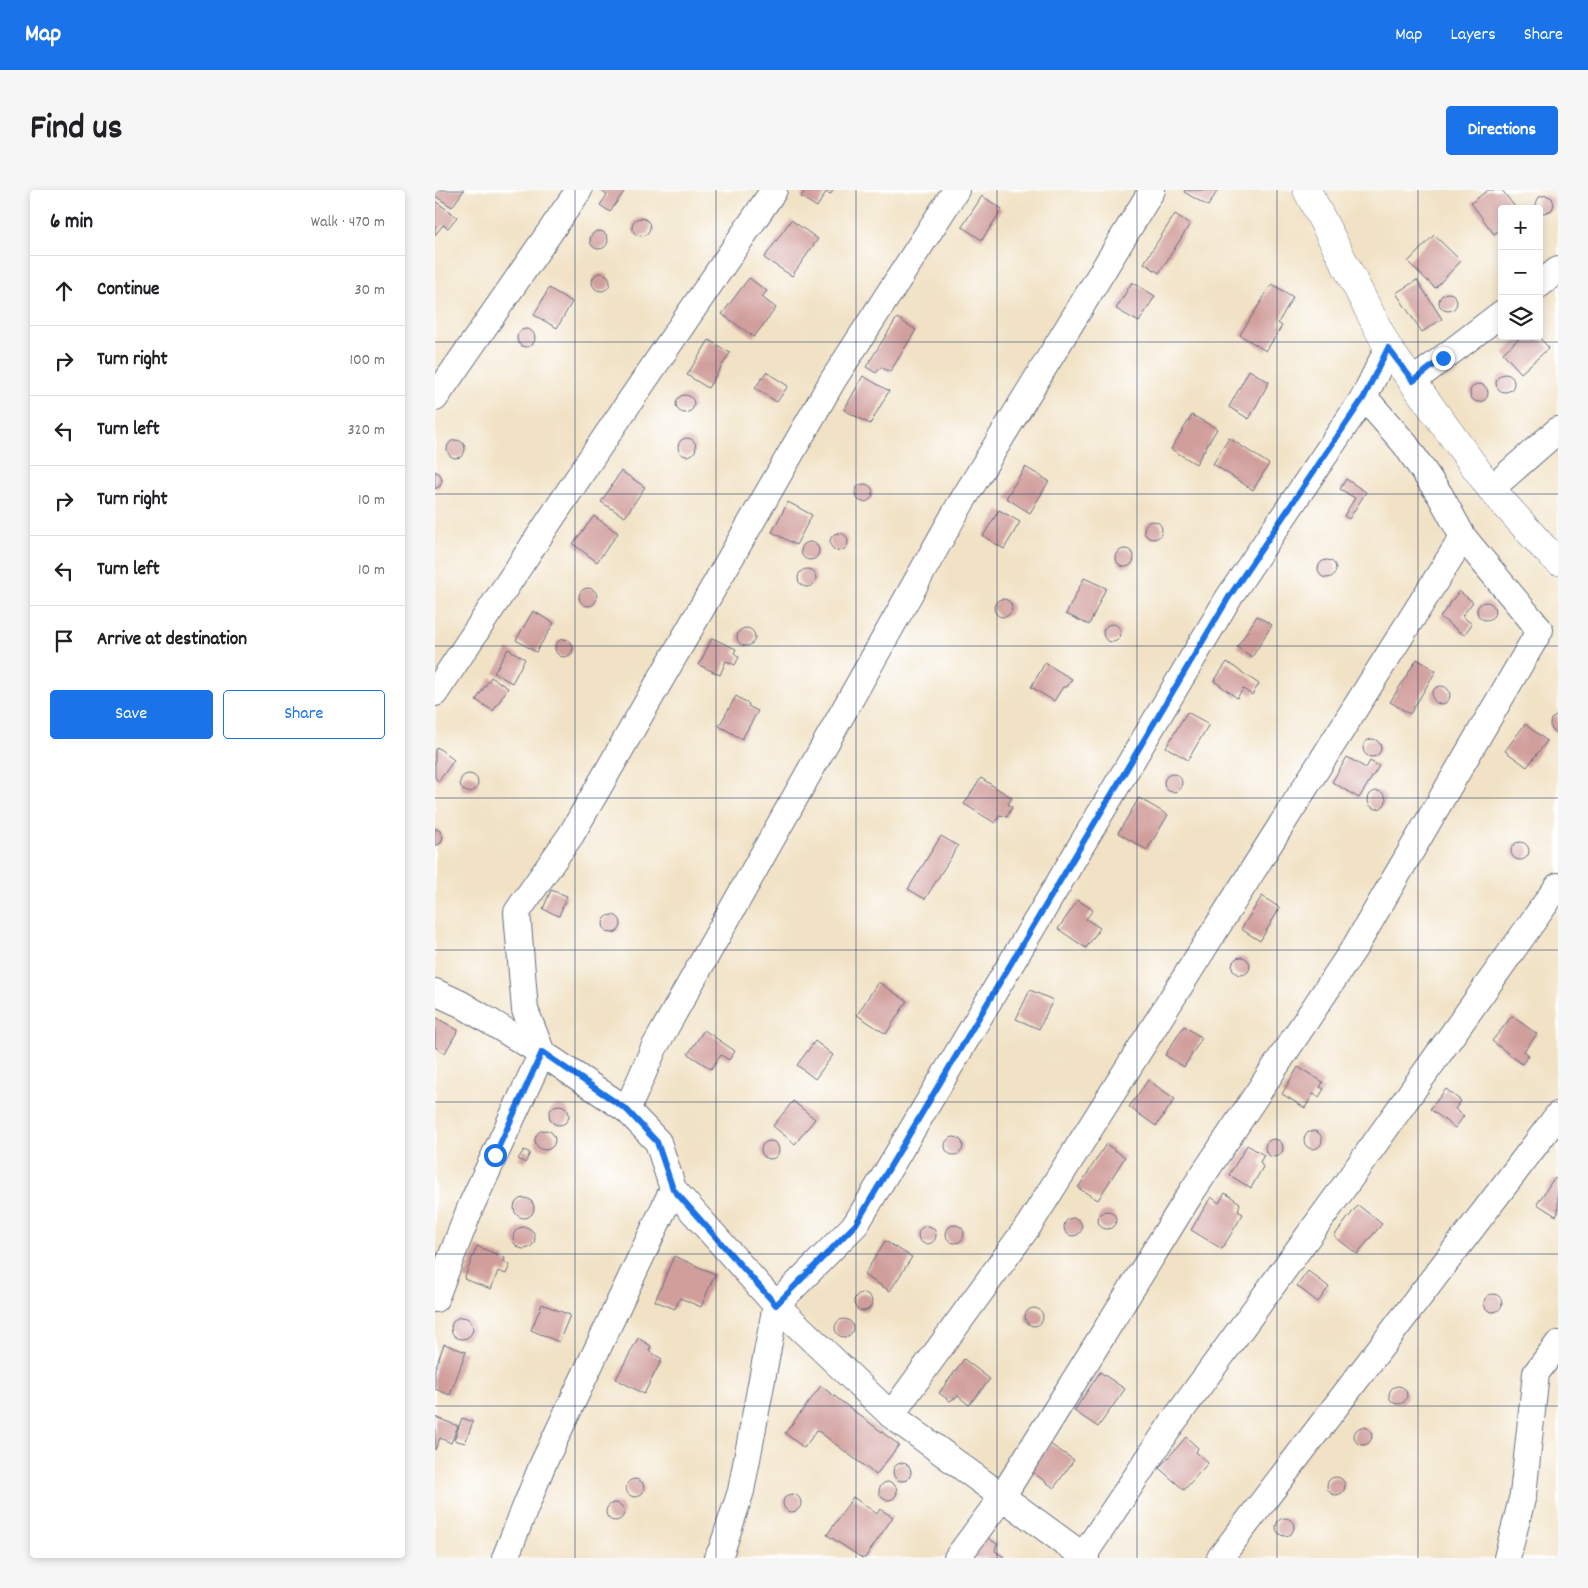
<!DOCTYPE html>
<html lang="en">
<head>
<meta charset="utf-8">
<style>
	:root { --surface:#fff; --page:#f6f6f6; --text:#202124; --muted:#757577; --line:#e0e0e0; --accent:#1a73e8 }
	body { margin:0; font-family:Dekko,sans-serif; background:var(--page); color:var(--text) }
	.controls { position:absolute; right:15px; top:15px; display:grid; overflow:hidden; border-radius:5px; box-shadow:0 2px 8px #0003 }
	.controls button { width:45px; height:45px; display:grid; place-items:center; padding:0; border:0; border-bottom:1px solid var(--line); background:var(--surface); color:var(--text); font:25px sans-serif }
	.stop { position:absolute; width:15px; height:15px; margin:-11px; border:4px solid #1a73e8; border-radius:50%; background:#fff }
	.stop.end { background:#1a73e8; border-color:#fff; box-shadow:0 1px 5px #0008 }
	.list { margin:0; padding:0; list-style:none }
	h2 { display:flex; justify-content:space-between; align-items:center; height:65px; margin:0; padding:0 20px; font-size:21px }
	h2 small { font-size:16px; font-weight:400; color:var(--muted) }
	.list li { display:grid; grid-template-columns:32px 1fr auto; gap:15px; align-items:center; box-sizing:border-box; height:70px; padding:0 20px; border-top:1px solid var(--line) }
	.list b { display:block; font-size:19px; white-space:nowrap }
	.list em { font-size:16px; font-style:normal; color:var(--muted) }
	.actions { display:flex; gap:10px; padding:15px 20px }
	.actions a { flex:1; padding:11px 0; border:1px solid var(--accent); border-radius:5px; text-align:center; font-size:18px; color:var(--accent) }
	.actions .main { background:var(--accent); color:#fff }
	.icon { flex:none; width:28px; height:28px; fill:none; stroke:currentColor; stroke-width:2; stroke-linecap:round; stroke-linejoin:round }
	.map { position:relative; flex:none; width:1123px; height:1368px; overflow:hidden; border-radius:5px }
	header { display:flex; align-items:center; gap:30px; box-sizing:border-box; height:70px; padding:0 25px; background:var(--accent); color:#fff }
	header strong { font-size:24px }
	nav { display:flex; gap:28px; margin-inline-start:auto; font-size:18px }
	.intro { display:flex; align-items:center; justify-content:space-between; box-sizing:border-box; height:120px; padding:0 30px }
	h1 { margin:0; font-size:35px }
	.button { padding:12px 22px; border-radius:5px; background:var(--accent); color:#fff; font-size:18px; font-weight:700 }
	main { display:flex; gap:30px; padding:0 30px }
	aside { flex:1; background:var(--surface); border-radius:5px; box-shadow:0 2px 8px #0003 }
	.map>svg:first-child { display:block }
	.building { fill:#d09e9b }
	.lines { fill:none; stroke-linecap:round; stroke-linejoin:round }
	.street-casing { stroke:#666e82; stroke-width:28 }
	.secondary-casing { stroke:#666e82; stroke-width:29 }
	.street { stroke:#fff; stroke-width:26 }
	.secondary { stroke:#fff; stroke-width:28 }
	.route { stroke:#1a73e8; stroke-width:6 }
	.grid { fill:none; stroke:#1b2f5e; stroke-width:1; stroke-opacity:0.55 }
</style>
</head>
<body>
<header>
<strong>Map</strong>
<nav><a>Map</a><a>Layers</a><a>Share</a></nav>
</header>
<div class="intro"><h1>Find us</h1><a class="button">Directions</a></div>
<main>
<aside>
<h2>6 min<small>Walk · 470 m</small></h2>
<ul class="list">
<li><svg class="icon" aria-label="ahead" viewBox="0 0 24 24"><path d="M12 20V5M6 11l6-6 6 6"/></svg><div><b>Continue</b></div><em>30 m</em></li>
<li><svg class="icon" aria-label="right" viewBox="0 0 24 24"><path d="M7 20v-9h11M14 6l5 5-5 5"/></svg><div><b>Turn right</b></div><em>100 m</em></li>
<li><svg class="icon" aria-label="left" viewBox="0 0 24 24"><path d="M17 20v-9H6M10 6l-5 5 5 5"/></svg><div><b>Turn left</b></div><em>320 m</em></li>
<li><svg class="icon" aria-label="right" viewBox="0 0 24 24"><path d="M7 20v-9h11M14 6l5 5-5 5"/></svg><div><b>Turn right</b></div><em>10 m</em></li>
<li><svg class="icon" aria-label="left" viewBox="0 0 24 24"><path d="M17 20v-9H6M10 6l-5 5 5 5"/></svg><div><b>Turn left</b></div><em>10 m</em></li>
<li><svg class="icon" aria-label="arrive" viewBox="0 0 24 24"><path d="M6 21V4h12l-3 4 3 4H6"/></svg><div><b>Arrive at destination</b></div></li>
</ul>
<div class="actions"><a class="main">Save</a><a>Share</a></div>
</aside>
<div class="map">
<svg width="1123" height="1368" viewBox="0 0 1123 1368">
	<rect width="100%" height="100%" fill="#fff"/>
	<filter id="ink" filterUnits="userSpaceOnUse"><feTurbulence type="fractalNoise" baseFrequency=".02" numOctaves="2"/><feDisplacementMap in="SourceGraphic" scale="10" xChannelSelector="R" yChannelSelector="G"/><feConvolveMatrix kernelMatrix="1 2 1 2 8 2 1 2 1" color-interpolation-filters="sRGB"/></filter>
	<filter id="wash" filterUnits="userSpaceOnUse"><feTurbulence type="fractalNoise" baseFrequency=".0096" numOctaves="4" result="noise"/><feDisplacementMap in="SourceGraphic" scale="20" xChannelSelector="R" yChannelSelector="G"/><feGaussianBlur stdDeviation="1.12" result="paint"/><feColorMatrix in="noise" values="0 0 0 0 0 0 0 0 0 0 0 0 0 0 0 0 0 1.4 0 .05"/><feComposite in="paint" operator="in"/></filter>
	<g filter="url(#wash)">
		<rect width="100%" height="100%" fill="#f1e2c5"/>
		<g id="blocks">
			<g class="building">
				<path d="M 0,0 L 29,0 L 17,17 L 0,6 Z"/>
				<path d="M 165,0 L 190,0 L 175,22 L 165,15 L 172,5 Z"/>
				<path d="M 370,0 L 398,0 L 396,4 L 391,2 L 382,17 L 366,7 Z"/>
				<path d="M 750,0 L 783,0 L 773,16 L 749,2 Z"/>
				<path d="M 1053,0 L 1067,0 L 1080,17 L 1077,19 L 1067,19 L 1065,27 L 1067,39 L 1059,44 L 1036,13 Z"/>
				<path d="M 1111,5 L 1117,8 L 1119,14 L 1117,20 L 1109,23 L 1102,18 L 1101,13 L 1104,7 Z"/>
				<path d="M 547,6 L 567,19 L 547,50 L 527,37 Z"/>
				<path d="M 0,11 L 22,27 L 13,38 L 8,35 L 0,45 Z"/>
				<path d="M 740,24 L 755,34 L 724,83 L 709,73 Z"/>
				<circle cx="206" cy="37" r="9"/>
				<path d="M 356,30 L 383,49 L 357,86 L 329,68 Z"/>
				<circle cx="164" cy="50" r="9"/>
				<path d="M 999,45 L 1026,71 L 1000,98 L 973,72 Z"/>
				<circle cx="166" cy="92" r="9"/>
				<path d="M 314,88 L 332,101 L 327,107 L 341,118 L 319,147 L 287,124 Z"/>
				<path d="M 982,90 L 1007,129 L 987,142 L 961,103 Z"/>
				<path d="M 697,92 L 720,106 L 704,132 L 681,119 Z"/>
				<path d="M 837,94 L 858,107 L 843,133 L 847,136 L 831,161 L 805,145 Z"/>
				<path d="M 114,98 L 137,112 L 122,138 L 99,125 Z"/>
				<circle cx="1013" cy="112" r="9"/>
				<path d="M 462,128 L 481,140 L 455,182 L 446,177 L 441,183 L 431,177 Z"/>
				<circle cx="91" cy="148" r="9"/>
				<path d="M 1087,146 L 1094,146 L 1097,150 L 1103,146 L 1114,158 L 1086,183 L 1068,163 Z"/>
				<path d="M 274,150 L 295,163 L 273,198 L 252,185 Z"/>
				<path d="M 814,180 L 834,192 L 814,229 L 794,217 Z"/>
				<path d="M 331,182 L 353,196 L 342,212 L 320,198 Z"/>
				<circle cx="1070" cy="193" r="9"/>
				<path d="M 428,186 L 454,201 L 435,234 L 409,220 Z"/>
				<circle cx="1044" cy="203" r="9"/>
				<circle cx="250" cy="214" r="9"/>
				<path d="M 757,225 L 782,239 L 761,274 L 736,259 Z"/>
				<circle cx="252" cy="257" r="9"/>
				<path d="M 794,248 L 834,274 L 818,300 L 778,274 Z"/>
				<circle cx="21" cy="259" r="9"/>
				<path d="M 590,277 L 614,291 L 595,323 L 571,308 Z"/>
				<path d="M 0,281 L 5,284 L 7,290 L 5,296 L 0,299 Z"/>
				<path d="M 186,281 L 210,297 L 190,327 L 166,312 Z"/>
				<path d="M 911,289 L 931,302 L 914,329 L 909,326 L 920,308 L 905,299 Z"/>
				<circle cx="429" cy="303" r="9"/>
				<path d="M 353,312 L 377,325 L 361,355 L 337,342 Z"/>
				<path d="M 564,320 L 585,332 L 569,359 L 548,346 Z"/>
				<path d="M 159,326 L 183,343 L 162,372 L 138,354 Z"/>
				<circle cx="718" cy="340" r="9"/>
				<circle cx="404" cy="352" r="9"/>
				<circle cx="375" cy="361" r="9"/>
				<circle cx="690" cy="368" r="9"/>
				<circle cx="892" cy="379" r="9"/>
				<circle cx="372" cy="388" r="9"/>
				<path d="M 649,388 L 671,398 L 654,435 L 631,424 Z"/>
				<circle cx="153" cy="407" r="9"/>
				<path d="M 1024,401 L 1038,412 L 1027,426 L 1037,434 L 1029,445 L 1005,427 Z"/>
				<circle cx="568" cy="418" r="9"/>
				<circle cx="1051" cy="421" r="9"/>
				<path d="M 98,421 L 119,433 L 101,462 L 81,450 Z"/>
				<path d="M 822,426 L 837,435 L 817,467 L 802,457 Z"/>
				<circle cx="677" cy="443" r="9"/>
				<circle cx="311" cy="447" r="9"/>
				<path d="M 277,448 L 301,459 L 299,463 L 304,467 L 300,475 L 291,471 L 285,485 L 264,475 Z"/>
				<circle cx="129" cy="458" r="9"/>
				<path d="M 73,459 L 90,469 L 77,493 L 59,483 Z"/>
				<path d="M 982,469 L 1001,481 L 975,524 L 955,512 Z"/>
				<path d="M 792,472 L 824,494 L 817,505 L 808,499 L 802,508 L 779,491 Z"/>
				<path d="M 610,473 L 637,489 L 632,497 L 628,497 L 619,511 L 596,497 Z"/>
				<path d="M 56,487 L 73,498 L 58,521 L 41,510 Z"/>
				<circle cx="1006" cy="505" r="9"/>
				<path d="M 301,506 L 314,514 L 313,516 L 323,521 L 307,549 L 284,536 Z"/>
				<path d="M 752,522 L 774,534 L 753,570 L 731,557 Z"/>
				<path d="M 1123,525 L 1123,543 L 1117,540 L 1115,535 L 1116,529 Z"/>
				<path d="M 1090,534 L 1112,551 L 1092,577 L 1070,561 Z"/>
				<circle cx="937" cy="558" r="9"/>
				<path d="M 2,557 L 19,570 L 4,591 L 0,588 L 0,560 Z"/>
				<path d="M 912,567 L 931,578 L 935,571 L 944,576 L 924,608 L 897,592 Z"/>
				<circle cx="34" cy="593" r="9"/>
				<circle cx="738" cy="593" r="9"/>
				<path d="M 546,588 L 577,608 L 573,614 L 577,617 L 572,627 L 565,625 L 560,633 L 529,614 Z"/>
				<circle cx="942" cy="610" r="9"/>
				<path d="M 704,608 L 733,625 L 712,660 L 683,643 Z"/>
				<path d="M 0,638 L 5,641 L 8,647 L 6,653 L 0,656 Z"/>
				<path d="M 506,646 L 523,656 L 490,709 L 473,699 Z"/>
				<circle cx="1085" cy="661" r="9"/>
				<path d="M 116,700 L 132,706 L 124,726 L 108,719 Z"/>
				<path d="M 827,706 L 845,718 L 825,751 L 806,739 Z"/>
				<path d="M 643,710 L 658,720 L 651,729 L 665,738 L 651,758 L 623,739 Z"/>
				<circle cx="177" cy="734" r="9"/>
				<circle cx="806" cy="776" r="9"/>
				<path d="M 443,792 L 472,811 L 451,844 L 422,825 Z"/>
				<path d="M 595,800 L 618,810 L 604,839 L 581,829 Z"/>
				<path d="M 1077,826 L 1102,844 L 1089,861 L 1094,865 L 1087,874 L 1057,851 Z"/>
				<path d="M 0,827 L 23,840 L 10,863 L 0,857 Z"/>
				<path d="M 749,836 L 767,848 L 749,877 L 730,865 Z"/>
				<path d="M 269,840 L 300,861 L 294,870 L 286,865 L 276,879 L 253,864 Z"/>
				<path d="M 380,851 L 398,865 L 380,889 L 362,875 Z"/>
				<path d="M 863,877 L 888,892 L 885,897 L 889,899 L 884,907 L 878,904 L 870,918 L 847,904 Z"/>
				<path d="M 713,890 L 740,909 L 721,936 L 694,917 Z"/>
				<path d="M 1011,899 L 1026,911 L 1020,919 L 1029,926 L 1020,938 L 995,919 Z"/>
				<path d="M 358,911 L 380,929 L 360,954 L 338,936 Z"/>
				<circle cx="124" cy="925" r="10"/>
				<circle cx="110" cy="950" r="10"/>
				<circle cx="878" cy="950" r="9"/>
				<circle cx="519" cy="956" r="9"/>
				<circle cx="839" cy="958" r="9"/>
				<circle cx="335" cy="960" r="9"/>
				<path d="M 671,954 L 690,967 L 663,1010 L 643,998 Z"/>
				<path d="M 812,955 L 829,965 L 825,972 L 828,977 L 816,998 L 794,985 Z"/>
				<path d="M 89,960 L 95,963 L 90,973 L 83,969 Z"/>
				<path d="M 1119,988 L 1123,990 L 1123,1023 L 1121,1026 L 1102,1014 Z"/>
				<path d="M 790,1003 L 805,1013 L 803,1021 L 808,1024 L 787,1059 L 756,1040 L 776,1007 L 784,1013 Z"/>
				<circle cx="89" cy="1018" r="10"/>
				<path d="M 923,1015 L 947,1034 L 922,1064 L 899,1046 Z"/>
				<circle cx="672" cy="1030" r="9"/>
				<circle cx="638" cy="1037" r="9"/>
				<circle cx="520" cy="1044" r="9"/>
				<circle cx="492" cy="1045" r="9"/>
				<circle cx="89" cy="1048" r="11"/>
				<path d="M 450,1051 L 477,1067 L 455,1101 L 429,1085 Z"/>
				<path d="M 42,1056 L 70,1068 L 69,1072 L 75,1075 L 71,1084 L 63,1081 L 56,1099 L 29,1089 Z"/>
				<path d="M 239,1066 L 280,1084 L 266,1117 L 245,1108 L 240,1119 L 220,1111 Z"/>
				<path d="M 873,1081 L 894,1097 L 883,1112 L 862,1096 Z"/>
				<circle cx="428" cy="1112" r="9"/>
				<circle cx="1058" cy="1113" r="9"/>
				<path d="M 107,1114 L 135,1125 L 124,1152 L 96,1140 Z"/>
				<circle cx="599" cy="1127" r="9"/>
				<circle cx="27" cy="1138" r="11"/>
				<circle cx="409" cy="1138" r="9"/>
				<path d="M 203,1148 L 216,1156 L 214,1161 L 227,1169 L 209,1204 L 181,1189 Z"/>
				<path d="M 9,1154 L 31,1162 L 15,1205 L 0,1199 L 0,1179 Z"/>
				<path d="M 529,1169 L 555,1189 L 534,1215 L 523,1206 L 515,1211 L 504,1203 Z"/>
				<path d="M 665,1182 L 690,1199 L 663,1237 L 639,1221 Z"/>
				<circle cx="963" cy="1205" r="9"/>
				<path d="M 386,1196 L 464,1255 L 441,1285 L 382,1240 L 369,1258 L 350,1243 Z"/>
				<path d="M 0,1227 L 23,1236 L 16,1253 L 5,1248 L 0,1260 Z"/>
				<path d="M 27,1228 L 38,1232 L 30,1253 L 19,1250 Z"/>
				<circle cx="928" cy="1246" r="9"/>
				<path d="M 751,1247 L 763,1258 L 761,1262 L 773,1273 L 749,1300 L 724,1278 Z"/>
				<path d="M 615,1254 L 639,1270 L 619,1298 L 596,1281 Z"/>
				<circle cx="467" cy="1282" r="9"/>
				<circle cx="901" cy="1296" r="9"/>
				<circle cx="200" cy="1298" r="9"/>
				<circle cx="453" cy="1301" r="9"/>
				<circle cx="357" cy="1313" r="9"/>
				<path d="M 418,1307 L 442,1324 L 445,1319 L 458,1327 L 430,1368 L 427,1368 L 392,1345 Z"/>
				<circle cx="180" cy="1322" r="9"/>
				<circle cx="850" cy="1337" r="9"/>
				<path d="M 550,1346 L 562,1354 L 560,1361 L 569,1367 L 568,1368 L 535,1368 Z"/>
			</g>
		</g>
	</g>
	<g filter="url(#ink)">
		<use href="#blocks" fill-opacity="0" stroke="#666e82" stroke-width="1"/>
		<g class="lines">
			<defs>
				<g id="street">
					<path d="M 1104,95 L 1123,80"/>
					<path d="M 978,191 L 1067,123"/>
					<path d="M 0,208 L 144,0"/>
					<path d="M 1056,299 L 1123,240"/>
					<path d="M 0,503 L 161,261 L 339,0"/>
					<path d="M 0,802 L 26,814 L 107,863 L 192,920 L 223,952 L 238,999 L 341,1115 L 456,1225 L 651,1368"/>
					<path d="M 192,920 L 219,858 L 523,318 L 717,0"/>
					<path d="M 0,1109 L 36,1016 L 107,863 L 90,820 L 82,722 L 136,645 L 398,190 L 521,0"/>
					<path d="M 456,1225 L 594,1035 L 1028,347"/>
					<path d="M 648,1366 L 738,1232 L 906,1001 L 1123,696"/>
					<path d="M 70,1368 L 107,1276 L 238,999"/>
					<path d="M 282,1368 L 287,1359 L 306,1301 L 341,1115 L 421,1034 L 794,407 L 929,207 L 953,158"/>
					<path d="M 522,1368 L 567,1307 L 756,1003 L 920,757 L 1105,440 L 1028,347 L 1005,305 L 970,254 L 929,207"/>
					<path d="M 785,1368 L 1123,925"/>
					<path d="M 1072,1368 L 1088,1305 L 1101,1183 L 1123,1154"/>
				</g>
				<path id="secondary" d="M 872,0 L 953,158 L 1056,299 L 1108,357 L 1123,371"/>
			</defs>
			<use href="#street" class="street-casing"/>
			<use href="#secondary" class="secondary-casing"/>
			<use href="#street" class="street"/>
			<use href="#secondary" class="secondary"/>
		</g>
	</g>
	<g class="lines" filter="url(#ink)">
		<path class="route" d="M 60,965 L 107,862 L 192,920 L 222,952 L 238,999 L 341,1115 L 421,1034 L 794,407 L 929,207 L 953,158 L 978,191 L 1008,168"/>
	</g>
	<path class="grid" d="M 140,0 L 140,1368M 281,0 L 281,1368M 421,0 L 421,1368M 562,0 L 562,1368M 702,0 L 702,1368M 842,0 L 842,1368M 983,0 L 983,1368M 0,152 L 1123,152M 0,304 L 1123,304M 0,456 L 1123,456M 0,608 L 1123,608M 0,760 L 1123,760M 0,912 L 1123,912M 0,1064 L 1123,1064M 0,1216 L 1123,1216"/>
</svg>
<div class="controls">
<button>+</button>
<button>−</button>
<button><svg class="icon" aria-label="layers" viewBox="0 0 24 24"><path d="M12 4l9 5-9 5-9-5zM3 14l9 5 9-5"/></svg></button>
</div>
<div class="stop" style="left:60px;top:965px"></div>
<div class="stop end" style="left:1008px;top:168px"></div>
</div>
</main>
</body>
</html>
